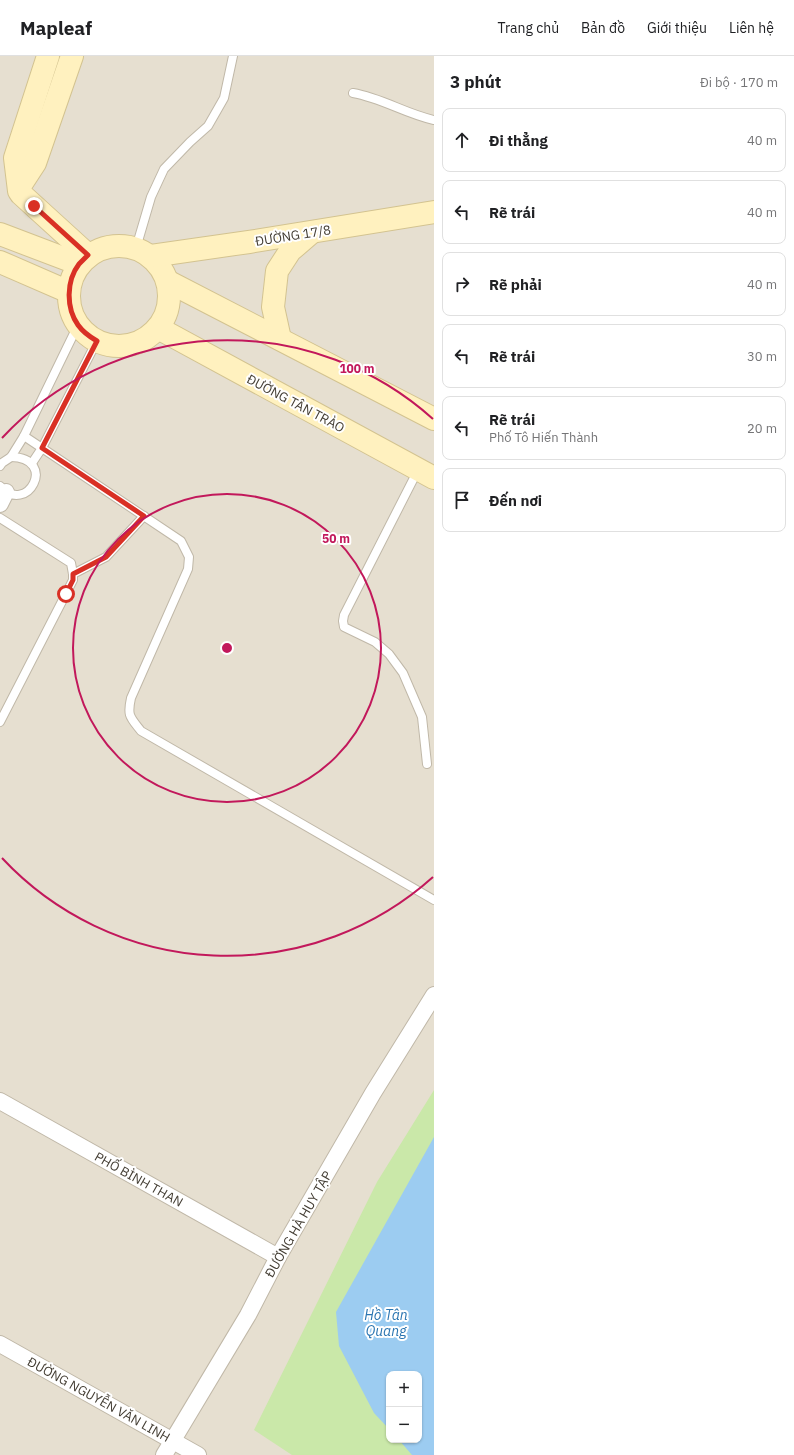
<!DOCTYPE html>
<html lang="vi">
<head>
<meta charset="utf-8">
<style>
	:root { --surface:#fff; --page:#f6f6f6; --text:#202124; --muted:#757577; --line:#e0e0e0 }
	body { margin:0; font-family:"IBM Plex Sans",sans-serif; background:var(--page); color:var(--text) }
	.controls { position:absolute; right:12px; bottom:12px; display:grid; overflow:hidden; border-radius:8px; box-shadow:0 1px 3px #0004 }
	.controls button { width:36px; height:36px; display:grid; place-items:center; padding:0; border:0; border-bottom:1px solid var(--line); background:var(--surface); color:var(--text); font:20px sans-serif }
	.stop { position:absolute; width:12px; height:12px; margin:-9px; border:3px solid #d93025; border-radius:50%; background:#fff }
	.stop.end { background:#d93025; border-color:#fff; box-shadow:0 1px 4px #0008 }
	.list { margin:0; padding:0; list-style:none }
	h2 { display:flex; justify-content:space-between; align-items:center; height:52px; margin:0; padding:0 16px; font-size:17px }
	h2 small { font-size:13px; font-weight:400; color:var(--muted) }
	.list li { display:grid; grid-template-columns:26px 1fr auto; gap:12px; align-items:center; box-sizing:border-box; height:64px; margin:0 8px 8px; padding:0 8px; border:1px solid var(--line); border-radius:8px }
	.list b { display:block; font-size:15px; white-space:nowrap }
	.list p { margin:0; font-size:13px; white-space:nowrap; color:var(--muted) }
	.list em { font-size:13px; font-style:normal; color:var(--muted) }
	.icon { flex:none; width:22px; height:22px; fill:none; stroke:currentColor; stroke-width:2; stroke-linecap:round; stroke-linejoin:round }
	.map { position:relative; flex:none; width:434px; height:1399px; overflow:hidden }
	header { display:flex; align-items:center; gap:24px; box-sizing:border-box; height:56px; padding:0 20px; background:var(--surface); border-bottom:1px solid var(--line) }
	header strong { font-size:19px }
	nav { display:flex; gap:22px; margin-inline-start:auto; font-size:14px }
	main { display:flex }
	aside { flex:1; background:var(--surface) }
	.map>svg:first-child { display:block }
	.residential { fill:#e6dfd0; fill-rule:evenodd }
	.green { fill:#cae8a9; fill-rule:evenodd }
	.water { fill:#9cccf1 }
	.lines { fill:none; stroke-linecap:round; stroke-linejoin:round }
	.lane-casing { stroke:#c0b8a8; stroke-width:10 }
	.street-casing { stroke:#c0b8a8; stroke-width:18 }
	.secondary-casing { stroke:#d3c390; stroke-width:24 }
	.lane { stroke:#fff; stroke-width:8 }
	.street { stroke:#fff; stroke-width:16 }
	.secondary { stroke:#fff1bf; stroke-width:22 }
	.route { stroke:#d93025; stroke-width:5 }
	.ring { fill:none; stroke:#c2185b; stroke-width:2 }
	.labels { text-anchor:middle; stroke-width:4; stroke-linejoin:round; paint-order:stroke }
	.street-label { font-size:13px; fill:#433d33; stroke:#fff }
	.water-label { font-size:14px; font-style:italic; fill:#2a75b1; stroke:#fff }
	.centre { fill:#c2185b; stroke:#fff; stroke-width:2 }
	.ring-label { font-size:12px; text-anchor:middle; font-weight:bold; fill:#c2185b; stroke:#fff; stroke-width:4; stroke-linejoin:round; paint-order:stroke }
</style>
</head>
<body>
<header>
<strong>Mapleaf</strong>
<nav><a>Trang chủ</a><a>Bản đồ</a><a>Giới thiệu</a><a>Liên hệ</a></nav>
</header>
<main>
<div class="map">
<svg width="434" height="1399" viewBox="0 0 434 1399">
	<rect width="100%" height="100%" fill="#f2ede2"/>
	<path class="residential" d="M 0,0 L 434,0 L 434,1399 L 0,1399 ZM 389,1318 L 419,1318 L 419,1384 L 389,1384 Z"/>
	<path class="green" d="M 434,1034 L 434,1399 L 292,1399 L 254,1374 L 377,1126 ZM 389,1318 L 419,1318 L 419,1384 L 389,1384 Z"/>
	<path class="water" d="M 434,1081 L 434,1399 L 412,1399 L 399,1384 L 419,1384 L 419,1318 L 389,1318 L 389,1373 L 374,1357 L 339,1290 L 336,1256 Z"/>
	<g class="lines">
		<defs>
			<g id="lane">
				<path d="M 353,37 C 382,42 406,58 434,64"/>
				<path d="M 136,192 L 151,141 L 164,113 L 190,86 L 208,70 L 224,42 L 233,0"/>
				<path d="M 24,380 L 181,485 L 189,501 L 188,513 L 131,642 C 127,660 130,661 141,675 L 434,844"/>
				<path d="M 32,407 L 42,392 L 97,285"/>
				<path d="M 0,410 L 2,407 L 11,401 L 24,380 L 78,269"/>
				<path d="M 418,414 L 344,559 L 343,565 L 344,571 L 375,586 L 389,598 L 403,617 L 422,661 L 427,708"/>
				<path d="M 0,430 C 27,461 59,402 11,401"/>
				<path d="M 0,462 L 71,507 L 73,518 L 73,524 L 0,666"/>
				<path d="M 73,518 L 106,501 L 144,460"/>
			</g>
			<g id="street">
				<path d="M 0,448 L 6,436"/>
				<path d="M 0,1045 L 278,1201"/>
				<path d="M 0,1288 L 198,1399"/>
				<path d="M 164,1399 L 248,1259 L 278,1201 L 373,1037 L 434,939"/>
			</g>
			<g id="secondary">
				<path d="M 48,0 L 15,102 L 19,135 L 21,138 L 88,199"/>
				<path d="M 20,130 L 35,107 L 72,0"/>
				<path d="M 0,178 L 79,208"/>
				<circle cx="119" cy="240" r="50"/>
				<path d="M 151,200 L 249,186 L 434,156"/>
				<path d="M 0,206 L 69,236"/>
				<path d="M 169,226 L 434,363"/>
				<path d="M 158,272 L 434,422"/>
				<path d="M 280,283 L 273,251 L 277,215 L 290,195 L 311,177"/>
			</g>
		</defs>
		<use href="#lane" class="lane-casing"/>
		<use href="#street" class="street-casing"/>
		<use href="#secondary" class="secondary-casing"/>
		<use href="#lane" class="lane"/>
		<use href="#street" class="street"/>
		<use href="#secondary" class="secondary"/>
	</g>
	<g class="lines">
		<path class="route" d="M 34,150 L 88,199 C 85,202 82,205 79,208 C 66,225 66,252 78,269 C 83,276 90,281 97,285 L 42,392 L 144,460 L 106,501 L 73,518 L 73,524 L 66,538"/>
	</g>
	<g class="ring">
		<circle cx="227" cy="592" r="154"/>
		<path d="M433 821A308 308 0 0 1 2 802M2 382A308 308 0 0 1 433 363"/>
	</g>
	<g class="labels">
		<g class="street-label">
			<text transform="translate(293 179) rotate(-9)" y="5">ĐƯỜNG 17/8</text>
			<text transform="translate(296 347) rotate(28)" y="5">ĐƯỜNG TÂN TRÀO</text>
			<text transform="translate(139 1123) rotate(29)" y="5">PHỐ BÌNH THAN</text>
			<text transform="translate(298 1168) rotate(-60)" y="5">ĐƯỜNG HÀ HUY TẬP</text>
			<text transform="translate(99 1343) rotate(29)" y="5">ĐƯỜNG NGUYỄN VĂN LINH</text>
		</g>
		<g class="water-label">
			<text x="386" y="1264">Hồ Tân<tspan x="386" dy="16">Quang</tspan></text>
		</g>
	</g>
	<circle cx="227" cy="592" r="6" class="centre"/>
	<g class="ring-label">
		<text x="357" y="317">100 m</text>
		<text x="336" y="487">50 m</text>
	</g>
</svg>
<div class="controls">
<button>+</button>
<button>−</button>
</div>
<div class="stop" style="left:66px;top:538px"></div>
<div class="stop end" style="left:34px;top:150px"></div>
</div>
<aside>
<h2>3 phút<small>Đi bộ · 170 m</small></h2>
<ul class="list">
<li><svg class="icon" aria-label="ahead" viewBox="0 0 24 24"><path d="M12 20V5M6 11l6-6 6 6"/></svg><div><b>Đi thẳng</b></div><em>40 m</em></li>
<li><svg class="icon" aria-label="left" viewBox="0 0 24 24"><path d="M17 20v-9H6M10 6l-5 5 5 5"/></svg><div><b>Rẽ trái</b></div><em>40 m</em></li>
<li><svg class="icon" aria-label="right" viewBox="0 0 24 24"><path d="M7 20v-9h11M14 6l5 5-5 5"/></svg><div><b>Rẽ phải</b></div><em>40 m</em></li>
<li><svg class="icon" aria-label="left" viewBox="0 0 24 24"><path d="M17 20v-9H6M10 6l-5 5 5 5"/></svg><div><b>Rẽ trái</b></div><em>30 m</em></li>
<li><svg class="icon" aria-label="left" viewBox="0 0 24 24"><path d="M17 20v-9H6M10 6l-5 5 5 5"/></svg><div><b>Rẽ trái</b><p>Phố Tô Hiến Thành</p></div><em>20 m</em></li>
<li><svg class="icon" aria-label="arrive" viewBox="0 0 24 24"><path d="M6 21V4h12l-3 4 3 4H6"/></svg><div><b>Đến nơi</b></div></li>
</ul>
</aside>
</main>
</body>
</html>
